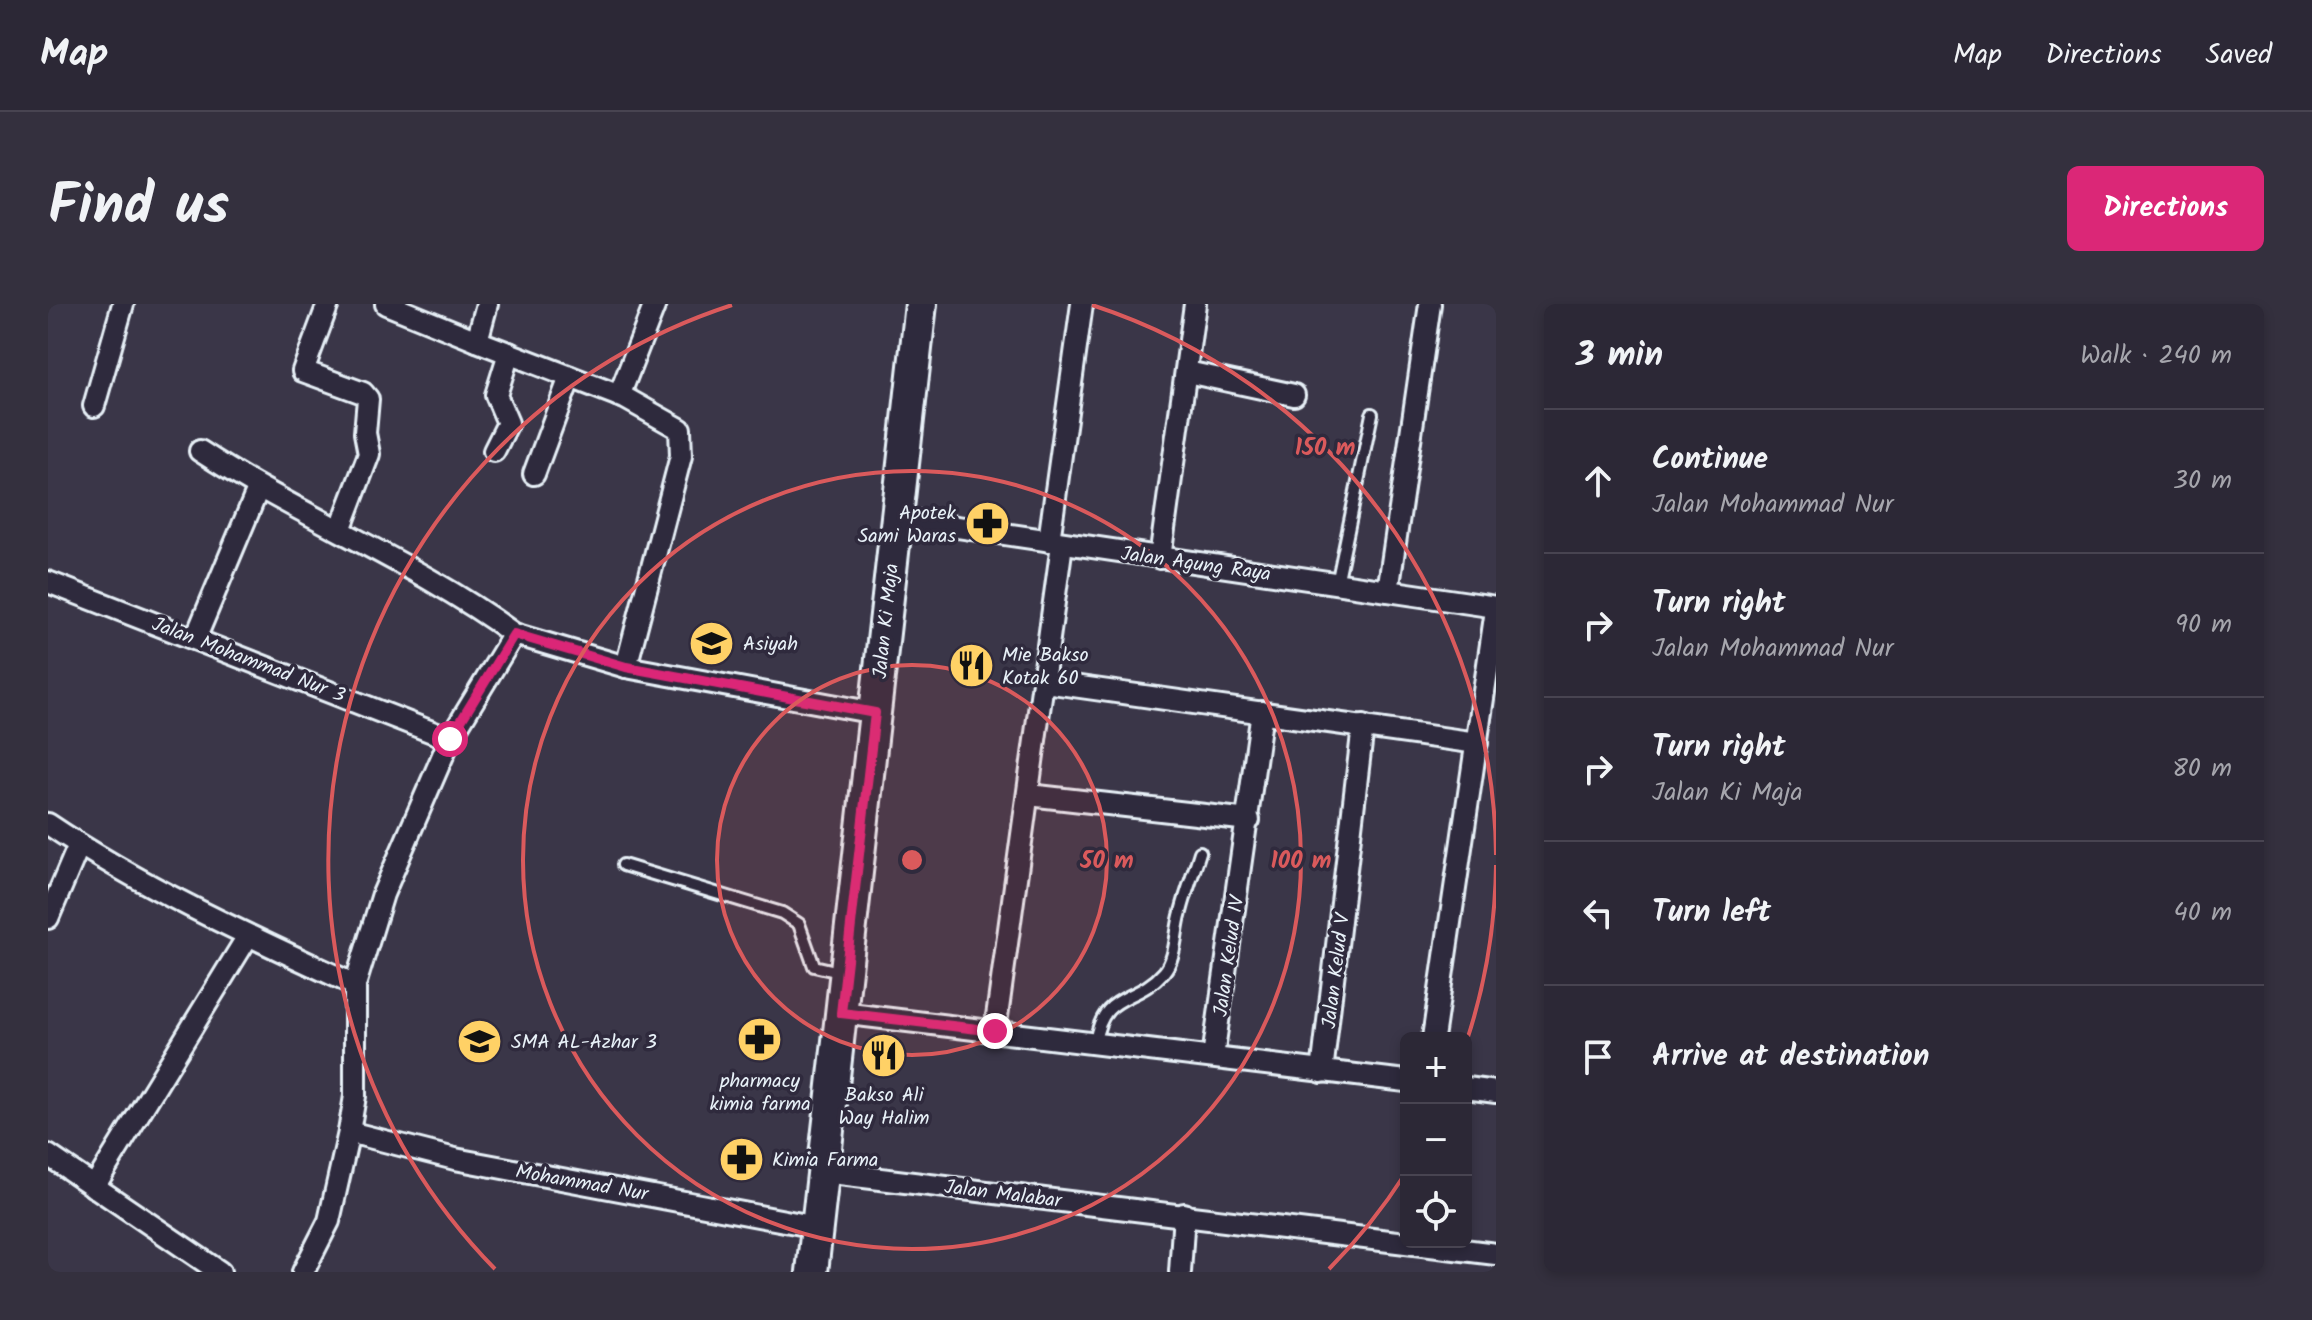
<!DOCTYPE html>
<html lang="en">
<head>
<meta charset="utf-8">
<style>
	:root { --surface:#2c2836; --page:#34303e; --text:#f1f3f6; --muted:#a6a6ad; --line:#484451; --accent:#db2777 }
	body { margin:0; font-family:Kalam,sans-serif; background:var(--page); color:var(--text) }
	.controls { position:absolute; right:24px; bottom:24px; display:grid; overflow:hidden; border-radius:12px; box-shadow:0 4px 12px #0003 }
	.controls button { width:72px; height:72px; display:grid; place-items:center; padding:0; border:0; border-bottom:2px solid var(--line); background:var(--surface); color:var(--text); font:40px sans-serif }
	.stop { position:absolute; width:24px; height:24px; margin:-18px; border:6px solid #db2777; border-radius:50%; background:#fff }
	.stop.end { background:#db2777; border-color:#fff; box-shadow:0 2px 8px #0008 }
	.list { margin:0; padding:0; list-style:none }
	h2 { display:flex; justify-content:space-between; align-items:center; height:104px; margin:0; padding:0 32px; font-size:34px }
	h2 small { font-size:26px; font-weight:400; color:var(--muted) }
	.list li { display:grid; grid-template-columns:52px 1fr auto; gap:24px; align-items:center; box-sizing:border-box; height:144px; padding:0 32px; border-top:2px solid var(--line) }
	.list b { display:block; font-size:30px; white-space:nowrap }
	.list p { margin:0; font-size:26px; white-space:nowrap; color:var(--muted) }
	.list em { font-size:26px; font-style:normal; color:var(--muted) }
	.icon { flex:none; width:44px; height:44px; fill:none; stroke:currentColor; stroke-width:2; stroke-linecap:round; stroke-linejoin:round }
	.map { position:relative; flex:none; width:1448px; height:968px; overflow:hidden; border-radius:12px }
	header { display:flex; align-items:center; gap:48px; box-sizing:border-box; height:112px; padding:0 40px; background:var(--surface); border-bottom:2px solid var(--line) }
	header strong { font-size:38px }
	nav { display:flex; gap:44px; margin-inline-start:auto; font-size:28px }
	.intro { display:flex; align-items:center; justify-content:space-between; box-sizing:border-box; height:192px; padding:0 48px }
	h1 { margin:0; font-size:56px }
	.button { padding:20px 36px; border-radius:12px; background:var(--accent); color:#fff; font-size:28px; font-weight:700 }
	main { display:flex; gap:48px; padding:0 48px }
	aside { flex:1; background:var(--surface); border-radius:12px; box-shadow:0 4px 12px #0003 }
	.map>svg:first-child { display:block }
	.lines { fill:none; stroke-linecap:round; stroke-linejoin:round }
	.service-casing { stroke:#e8f1f8; stroke-width:16 }
	.minor-casing { stroke:#e8f1f8; stroke-width:26 }
	.secondary-casing { stroke:#e8f1f8; stroke-width:36 }
	.service { stroke:#2f2a3d; stroke-width:10 }
	.minor { stroke:#2f2a3d; stroke-width:20 }
	.secondary { stroke:#2f2a3d; stroke-width:30 }
	.route { stroke:#db2777; stroke-width:10 }
	.ring { fill:none; stroke:#da5a5c; stroke-width:4 }
	.labels { text-anchor:middle; stroke-width:7; stroke-linejoin:round; paint-order:stroke }
	.poi-label { font-size:20px; fill:#e8f1f8; stroke:#2f2a3d; text-anchor:start }
	.street-label { font-size:20px; fill:#e8f1f8; stroke:#2f2a3d }
	.centre { fill:#da5a5c; stroke:#2f2a3d; stroke-width:4 }
	.ring-label { font-size:24px; text-anchor:middle; font-weight:bold; fill:#da5a5c; stroke:#2f2a3d; stroke-width:7; stroke-linejoin:round; paint-order:stroke }
</style>
</head>
<body>
<header>
<strong>Map</strong>
<nav><a>Map</a><a>Directions</a><a>Saved</a></nav>
</header>
<div class="intro"><h1>Find us</h1><a class="button">Directions</a></div>
<main>
<div class="map">
<svg width="1448" height="968" viewBox="0 0 1448 968">
	<rect width="100%" height="100%" fill="#3a3648"/>
	<filter id="ink" filterUnits="userSpaceOnUse"><feTurbulence type="fractalNoise" baseFrequency=".0125" numOctaves="2"/><feDisplacementMap in="SourceGraphic" scale="16" xChannelSelector="R" yChannelSelector="G"/><feConvolveMatrix kernelMatrix="1 2 1 2 8 2 1 2 1" color-interpolation-filters="sRGB"/></filter>
	<g filter="url(#ink)">
		<g class="lines">
			<defs>
				<g id="service">
					<path d="M 1289,280 L 1324,110"/>
					<path d="M 575,561 L 734,609 L 751,620 L 766,662 L 796,669"/>
					<path d="M 1047,739 C 1055,686 1087,701 1116,668 C 1129,653 1127,626 1133,608 C 1138,588 1146,568 1152,548"/>
				</g>
				<g id="minor">
					<path d="M 280,0 L 255,67 L 315,89 L 320,95 L 317,129 L 321,150 L 292,226"/>
					<path d="M 338,0 L 429,37"/>
					<path d="M 439,0 L 429,37 L 577,94 L 632,125 L 633,152 L 578,363"/>
					<path d="M 1139,68 L 1246,91"/>
					<path d="M 571,92 L 607,0"/>
					<path d="M 46,102 L 75,0"/>
					<path d="M 152,147 C 254,214 368,258 466,330"/>
					<path d="M 446,147 L 460,119 L 448,91 L 461,49"/>
					<path d="M 486,170 L 522,73"/>
					<path d="M 849,214 L 1448,303"/>
					<path d="M 1001,237 L 1034,0"/>
					<path d="M 1112,254 L 1147,0"/>
					<path d="M 0,278 L 402,435"/>
					<path d="M 1340,287 L 1382,0"/>
					<path d="M 148,333 L 210,185"/>
					<path d="M 997,378 L 1429,439"/>
					<path d="M 981,491 L 1201,516"/>
					<path d="M 0,520 C 95,584 203,633 307,681"/>
					<path d="M 0,614 L 31,541"/>
					<path d="M 793,709 L 1358,777"/>
					<path d="M 947,727 L 1014,240"/>
					<path d="M 1385,734 L 1448,306"/>
					<path d="M 1165,753 L 1214,408"/>
					<path d="M 1274,768 L 1315,422"/>
					<path d="M 1418,784 L 1448,788"/>
					<path d="M 301,828 L 407,855 L 769,923"/>
					<path d="M 0,851 L 172,968"/>
					<path d="M 775,868 L 1448,950"/>
					<path d="M 46,883 L 200,632"/>
					<path d="M 255,968 L 281,917 L 301,828 L 307,792 L 307,681 L 335,590 L 402,435 L 466,330 L 578,363 L 827,409"/>
					<path d="M 1132,968 L 1136,910"/>
				</g>
				<path id="secondary" d="M 764,968 L 873,0"/>
			</defs>
			<use href="#service" class="service-casing"/>
			<use href="#minor" class="minor-casing"/>
			<use href="#secondary" class="secondary-casing"/>
			<use href="#service" class="service"/>
			<use href="#minor" class="minor"/>
			<use href="#secondary" class="secondary"/>
		</g>
	</g>
	<g class="lines" filter="url(#ink)">
		<path class="route" d="M 402,435 L 466,330 L 578,363 L 827,409 L 793,709 L 947,727"/>
	</g>
	<circle cx="864" cy="556" r="195" fill="#da5a5c" fill-opacity=".12"/>
	<g class="ring">
		<circle cx="864" cy="556" r="195"/>
		<circle cx="864" cy="556" r="389"/>
		<path d="M1448 561A584 584 0 0 1 1419 736M1357 870A584 584 0 0 1 1281 965M447 965A584 584 0 0 1 684 1M1044 1A584 584 0 0 1 1448 551"/>
	</g>
	<defs>
		<symbol id="pharmacy-disc" viewBox="-11 -11 22 22"><circle r="9.5" fill="#ffd166" stroke="#2f2a3d"/><path d="M-2-6h4v4h4v4h-4v4h-4v-4h-4v-4h4Z" fill="#111"/></symbol>
		<symbol id="school-disc" viewBox="-11 -11 22 22"><circle r="9.5" fill="#ffd166" stroke="#2f2a3d"/><path d="M0-5L7-2L0 1L-7-2ZM-4 1L0 2.5L4 1V4Q0 6-4 4Z" fill="#111"/></symbol>
		<symbol id="restaurant-disc" viewBox="-11 -11 22 22"><circle r="9.5" fill="#ffd166" stroke="#2f2a3d"/><path d="M-5-6h1v4h1v-4h1v4h1v-4h1v5L-1.5 .5V6h-2V.5L-5-1ZM5-6V6H3V1.5H1.5Q1.5-4 5-6Z" fill="#111"/></symbol>
	</defs>
	<g fill-rule="evenodd">
		<use href="#pharmacy-disc" x="914" y="194" width="51" height="51"/>
		<use href="#school-disc" x="638" y="314" width="51" height="51"/>
		<use href="#restaurant-disc" x="898" y="336" width="51" height="51"/>
		<use href="#pharmacy-disc" x="686" y="710" width="51" height="51"/>
		<use href="#school-disc" x="406" y="712" width="51" height="51"/>
		<use href="#restaurant-disc" x="810" y="726" width="51" height="51"/>
		<use href="#pharmacy-disc" x="668" y="830" width="51" height="51"/>
	</g>
	<g class="labels">
		<g class="poi-label">
			<text x="908" y="215" text-anchor="end">Apotek<tspan x="908" dy="23">Sami Waras</tspan></text>
			<text x="695" y="346">Asiyah</text>
			<text x="954" y="357">Mie Bakso<tspan x="954" dy="23">Kotak 60</tspan></text>
			<text x="463" y="744">SMA AL-Azhar 3</text>
			<text x="712" y="783" text-anchor="middle">pharmacy<tspan x="712" dy="23">kimia farma</tspan></text>
			<text x="836" y="797" text-anchor="middle">Bakso Ali<tspan x="836" dy="23">Way Halim</tspan></text>
			<text x="724" y="862">Kimia Farma</text>
		</g>
		<g class="street-label">
			<text transform="translate(1148 259) rotate(8)" y="7">Jalan Agung Raya</text>
			<text transform="translate(837 317) rotate(-84)" y="7">Jalan Ki Maja</text>
			<text transform="translate(201 355) rotate(21)" y="7">Jalan Mohammad Nur 3</text>
			<text transform="translate(1180 652) rotate(-82)" y="7">Jalan Kelud IV</text>
			<text transform="translate(1287 667) rotate(-83)" y="7">Jalan Kelud V</text>
			<text transform="translate(534 878) rotate(10)" y="7">Mohammad Nur</text>
			<text transform="translate(955 889) rotate(7)" y="7">Jalan Malabar</text>
		</g>
	</g>
	<circle cx="864" cy="556" r="12" class="centre"/>
	<g class="ring-label">
		<text x="1277" y="151">150 m</text>
		<text x="1059" y="564">50 m</text>
		<text x="1253" y="564">100 m</text>
	</g>
</svg>
<div class="controls">
<button>+</button>
<button>−</button>
<button><svg class="icon" aria-label="locate" viewBox="0 0 24 24"><circle cx="12" cy="12" r="6"/><path d="M12 2v4M12 18v4M2 12h4M18 12h4"/></svg></button>
</div>
<div class="stop" style="left:402px;top:435px"></div>
<div class="stop end" style="left:947px;top:727px"></div>
</div>
<aside>
<h2>3 min<small>Walk · 240 m</small></h2>
<ul class="list">
<li><svg class="icon" aria-label="ahead" viewBox="0 0 24 24"><path d="M12 20V5M6 11l6-6 6 6"/></svg><div><b>Continue</b><p>Jalan Mohammad Nur</p></div><em>30 m</em></li>
<li><svg class="icon" aria-label="right" viewBox="0 0 24 24"><path d="M7 20v-9h11M14 6l5 5-5 5"/></svg><div><b>Turn right</b><p>Jalan Mohammad Nur</p></div><em>90 m</em></li>
<li><svg class="icon" aria-label="right" viewBox="0 0 24 24"><path d="M7 20v-9h11M14 6l5 5-5 5"/></svg><div><b>Turn right</b><p>Jalan Ki Maja</p></div><em>80 m</em></li>
<li><svg class="icon" aria-label="left" viewBox="0 0 24 24"><path d="M17 20v-9H6M10 6l-5 5 5 5"/></svg><div><b>Turn left</b></div><em>40 m</em></li>
<li><svg class="icon" aria-label="arrive" viewBox="0 0 24 24"><path d="M6 21V4h12l-3 4 3 4H6"/></svg><div><b>Arrive at destination</b></div></li>
</ul>
</aside>
</main>
</body>
</html>
